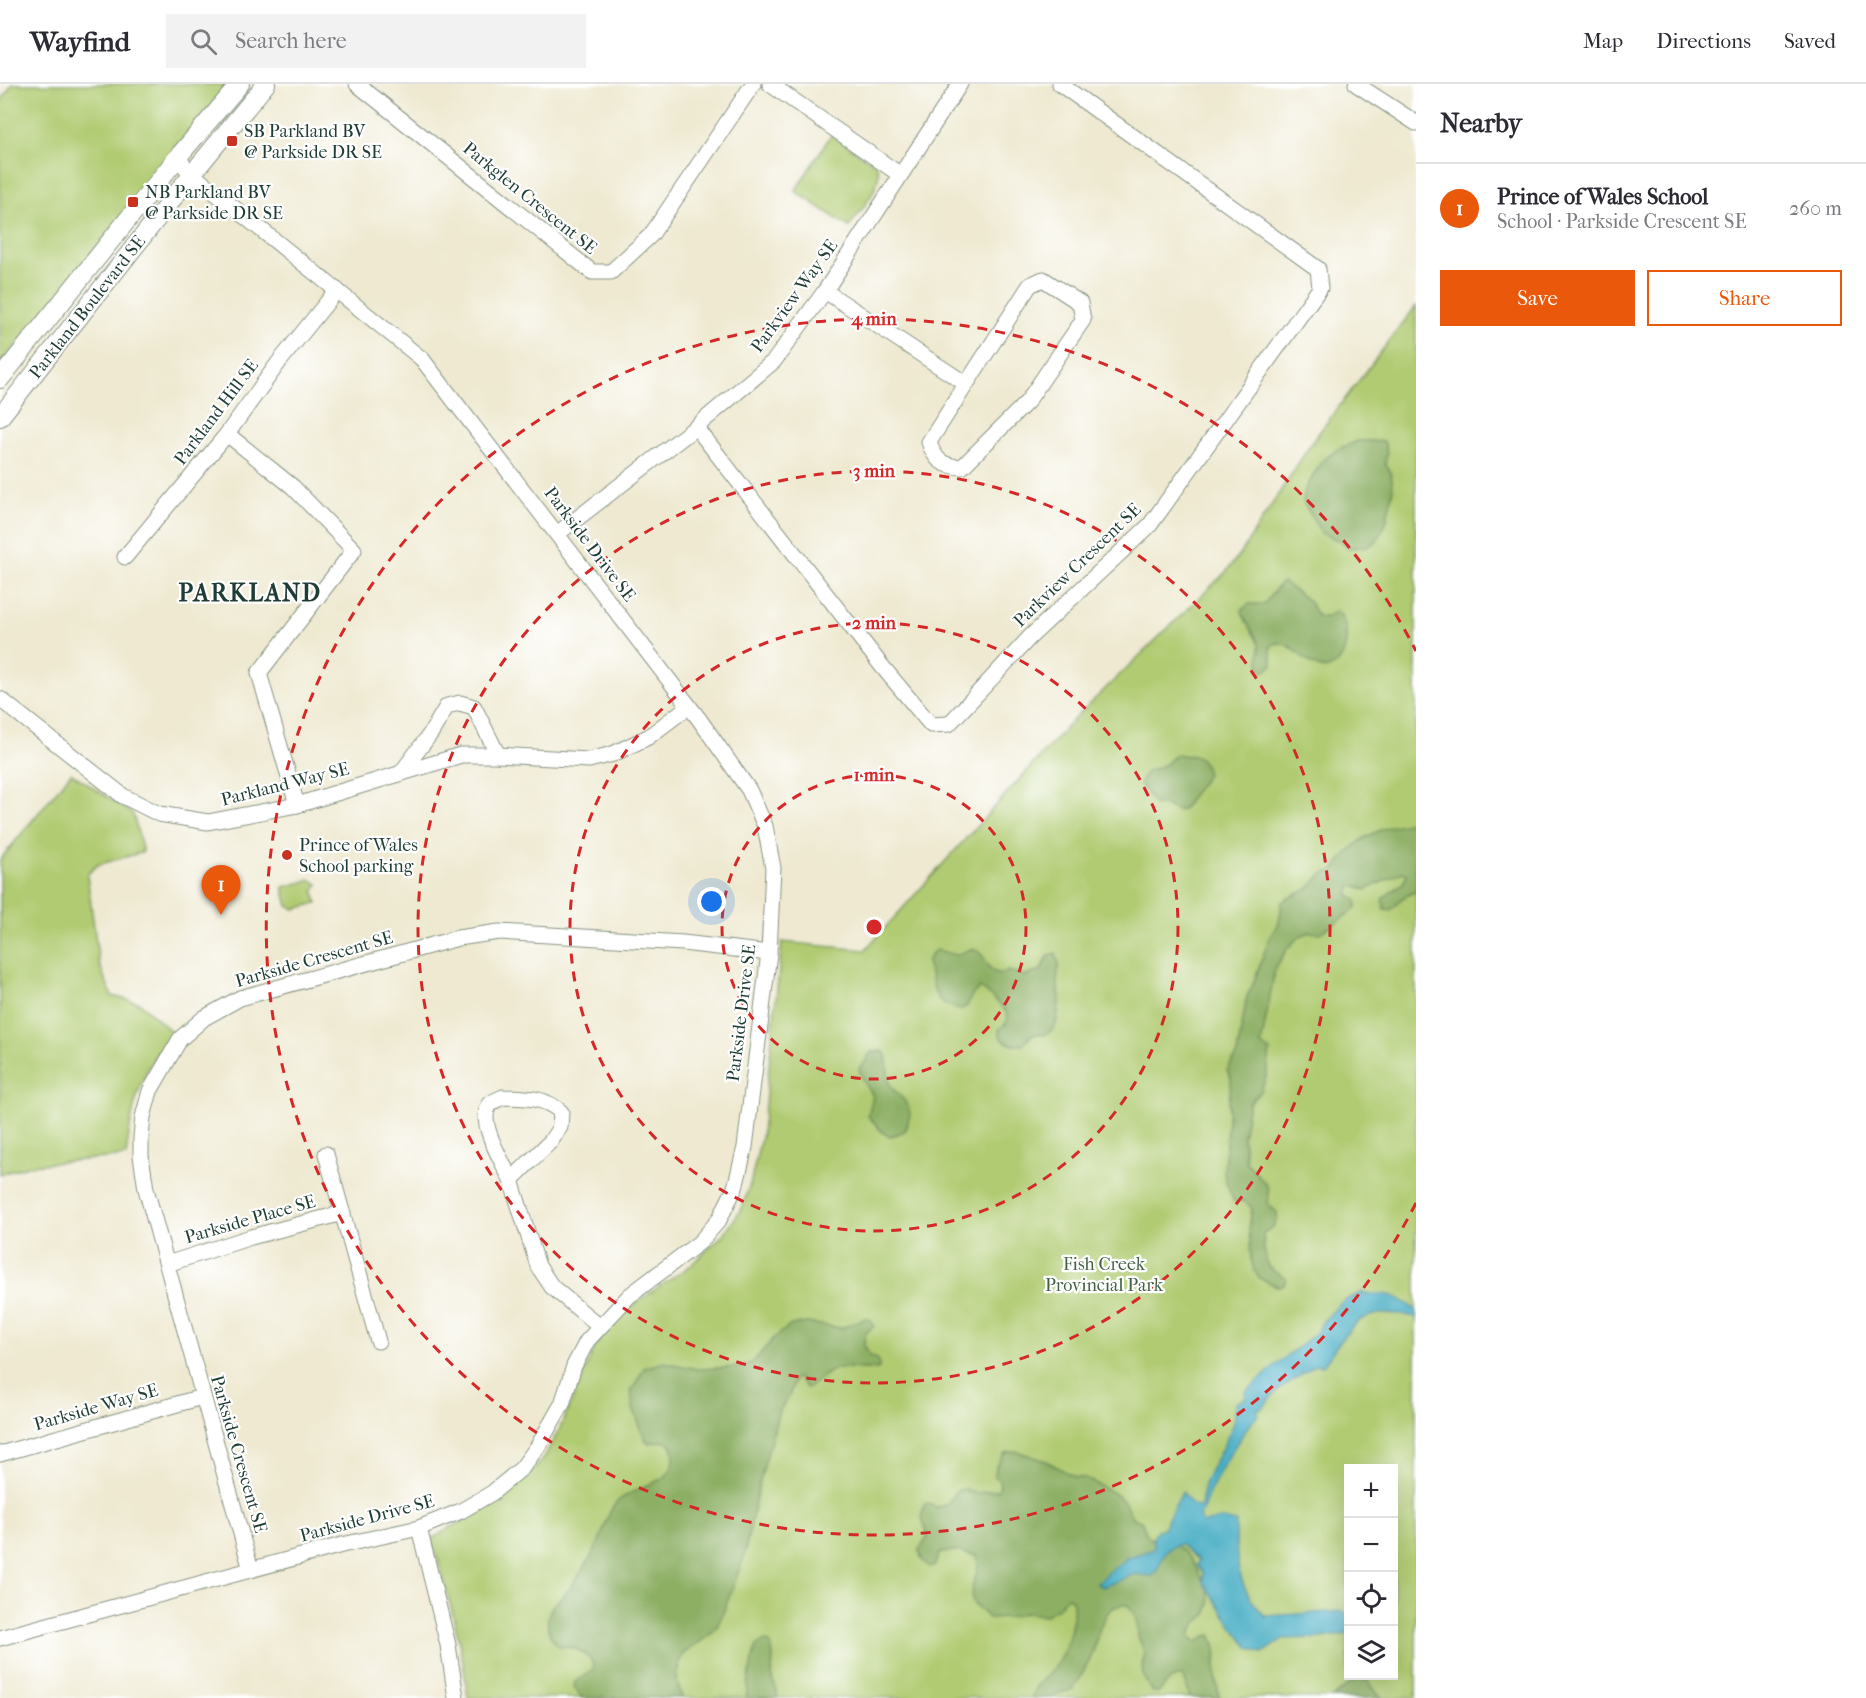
<!DOCTYPE html>
<html lang="en">
<head>
<meta charset="utf-8">
<style>
	:root { --surface:#fff; --page:#f2f2f3; --text:#2b2b33; --muted:#7c7c81; --line:#e1e1e2; --accent:#ea580c }
	body { margin:0; font-family:"IM FELL French Canon",serif; background:var(--page); color:var(--text) }
	.controls { position:absolute; right:18px; bottom:18px; display:grid; overflow:hidden; border-radius:0px; box-shadow:0 6px 24px #0002 }
	.controls button { width:54px; height:54px; display:grid; place-items:center; padding:0; border:0; border-bottom:2px solid var(--line); background:var(--surface); color:var(--text); font:30px sans-serif }
	.you { position:absolute; left:712px; top:818px; width:21px; height:21px; margin:-15px; border:4px solid #fff; border-radius:50%; background:#1a73e8; box-shadow:0 0 0 9px #1a73e833 }
	.badge { display:grid; place-items:center; width:39px; height:39px; border-radius:50%; background:var(--accent); color:#fff; font-size:20px; font-weight:700 }
	.pin { position:absolute; translate:-50% -50px; filter:drop-shadow(0 2px 3px #0008) }
	.pin::after { content:''; position:absolute; top:32px; width:21px; height:18px; background:inherit; clip-path:polygon(0 0,100% 0,50% 100%) }
	.list { margin:0; padding:0; list-style:none }
	h2 { display:flex; justify-content:space-between; align-items:center; height:78px; margin:0; padding:0 24px; font-size:26px }
	h2 small { font-size:20px; font-weight:400; color:var(--muted) }
	.list li { display:grid; grid-template-columns:39px 1fr auto; gap:18px; align-items:center; box-sizing:border-box; height:90px; padding:0 24px; border-top:2px solid var(--line) }
	.list b { display:block; font-size:22px; white-space:nowrap }
	.list p { margin:0; font-size:20px; white-space:nowrap; color:var(--muted) }
	.list em { font-size:20px; font-style:normal; color:var(--muted) }
	.actions { display:flex; gap:12px; padding:18px 24px }
	.actions a { flex:1; padding:14px 0; border:2px solid var(--accent); border-radius:0px; text-align:center; font-size:21px; color:var(--accent) }
	.actions .main { background:var(--accent); color:#fff }
	.icon { flex:none; width:33px; height:33px; fill:none; stroke:currentColor; stroke-width:2; stroke-linecap:round; stroke-linejoin:round }
	.map { position:relative; flex:none; width:1416px; height:1614px; overflow:hidden }
	header { display:flex; align-items:center; gap:36px; box-sizing:border-box; height:84px; padding:0 30px; background:var(--surface); border-bottom:2px solid var(--line) }
	header strong { font-size:28px }
	nav { display:flex; gap:33px; margin-inline-start:auto; font-size:21px }
	.search { width:420px; height:54px; background:var(--page); display:flex; align-items:center; gap:15px; box-sizing:border-box; padding:0 21px; border-radius:0px; color:var(--muted); font-size:22px }
	main { display:flex }
	aside { flex:1; background:var(--surface) }
	.map>svg:first-child { display:block }
	.green { fill:#b0cb71; stroke:#688452; stroke-width:1.5; fill-rule:evenodd }
	.forest { fill:#8caf63; stroke:#56764c; stroke-width:1.5 }
	.water { fill:#43abc3; stroke:#31747c; stroke-width:1.5 }
	.lines { fill:none; stroke-linecap:round; stroke-linejoin:round }
	.minor-casing { stroke:#869382; stroke-width:17 }
	.tertiary-casing { stroke:#869382; stroke-width:20 }
	.minor { stroke:#fff; stroke-width:15 }
	.tertiary { stroke:#fff; stroke-width:18 }
	.ring { fill:none; stroke:#d62828; stroke-width:3; stroke-dasharray:10 8 }
	.poi-dot { fill:#c8321e; stroke:#fff; stroke-width:2 }
	.labels { text-anchor:middle; stroke-width:4.5; stroke-linejoin:round; paint-order:stroke }
	.poi-label { font-size:18px; fill:#1f3d34; stroke:#fff; text-anchor:start }
	.street-label { font-size:18px; fill:#1f3d34; stroke:#fff }
	.park-label { font-size:18px; fill:#436043; stroke:#fff }
	.district-label { font-size:24px; font-weight:bold; letter-spacing:1.5px; fill:#1f3d34; stroke:#fff }
	.centre { fill:#d62828; stroke:#fff; stroke-width:3 }
	.ring-label { font-size:18px; text-anchor:middle; font-weight:bold; fill:#d62828; stroke:#fff; stroke-width:4.5; stroke-linejoin:round; paint-order:stroke }
</style>
</head>
<body>
<header>
<strong>Wayfind</strong>
<div class="search"><svg class="icon" aria-label="search" viewBox="0 0 24 24"><circle cx="10" cy="10" r="6"/><path d="M15 15l6 6"/></svg>Search here</div>
<nav><a>Map</a><a>Directions</a><a>Saved</a></nav>
</header>
<main>
<div class="map">
<svg width="1416" height="1614" viewBox="0 0 1416 1614">
	<rect width="100%" height="100%" fill="#fff"/>
	<filter id="ink" filterUnits="userSpaceOnUse"><feTurbulence type="fractalNoise" baseFrequency=".0167" numOctaves="2"/><feDisplacementMap in="SourceGraphic" scale="12" xChannelSelector="R" yChannelSelector="G"/><feConvolveMatrix kernelMatrix="1 2 1 2 8 2 1 2 1" color-interpolation-filters="sRGB"/></filter>
	<filter id="wash" filterUnits="userSpaceOnUse"><feTurbulence type="fractalNoise" baseFrequency=".008" numOctaves="4" result="noise"/><feDisplacementMap in="SourceGraphic" scale="24" xChannelSelector="R" yChannelSelector="G"/><feGaussianBlur stdDeviation="1.35" result="paint"/><feColorMatrix in="noise" values="0 0 0 0 0 0 0 0 0 0 0 0 0 0 0 0 0 1.4 0 .05"/><feComposite in="paint" operator="in"/></filter>
	<g filter="url(#wash)">
		<rect width="100%" height="100%" fill="#eee9d0"/>
		<g class="green">
			<path d="M 12,0 L 230,0 L 0,281 L 0,19 Z"/>
			<path d="M 831,51 L 876,81 C 887,97 859,129 849,143 L 795,107 Z"/>
			<path d="M 1416,222 L 1416,1614 L 468,1614 C 462,1559 448,1507 431,1455 L 499,1415 L 524,1396 L 543,1375 L 560,1344 L 595,1263 L 612,1240 L 644,1213 L 691,1181 L 723,1151 L 741,1126 L 751,1097 L 762,1049 L 782,858 L 865,866 L 1073,636 L 1226,488 L 1242,467 L 1312,358 ZM 1348,1384 L 1394,1384 L 1394,1592 L 1348,1592 Z"/>
			<path d="M 71,689 L 133,730 L 143,768 L 97,781 L 87,791 L 99,880 L 112,912 L 140,919 L 174,950 C 168,957 161,964 155,972 C 136,1001 130,1037 126,1072 L 31,1081 L 0,1090 L 0,776 Z"/>
			<path d="M 311,796 L 318,800 L 314,807 L 317,819 L 295,825 L 288,822 L 283,803 Z"/>
		</g>
		<g class="forest">
			<path d="M 1358,357 L 1384,357 L 1387,369 L 1385,380 L 1391,388 L 1393,405 L 1386,439 L 1376,458 L 1366,463 L 1349,464 L 1340,457 L 1321,449 L 1303,417 L 1305,406 L 1321,378 L 1338,365 Z"/>
			<path d="M 1283,498 L 1310,518 L 1317,532 C 1326,535 1328,531 1336,527 C 1354,538 1348,590 1321,584 C 1301,579 1294,555 1273,560 L 1270,565 L 1273,581 L 1264,588 C 1255,580 1261,571 1259,561 C 1255,548 1243,537 1242,526 L 1249,520 L 1264,520 L 1279,501 Z"/>
			<path d="M 1177,671 L 1197,672 C 1218,689 1201,698 1191,713 C 1186,719 1186,725 1178,727 L 1165,721 L 1154,720 L 1140,700 C 1146,680 1151,689 1166,680 C 1171,677 1171,673 1177,671 Z"/>
			<path d="M 1416,735 L 1416,807 L 1402,814 L 1391,826 L 1385,825 L 1382,816 C 1390,805 1404,805 1407,790 L 1402,788 L 1366,806 L 1357,802 L 1351,802 L 1348,810 L 1356,816 L 1357,822 L 1353,827 L 1320,849 L 1309,848 L 1299,853 L 1287,865 L 1275,885 L 1261,961 L 1270,967 L 1267,990 L 1261,1007 L 1249,1019 L 1243,1053 L 1246,1078 L 1265,1099 L 1268,1104 L 1268,1121 L 1277,1128 L 1277,1134 L 1273,1144 L 1263,1149 L 1264,1166 L 1268,1183 L 1286,1195 L 1284,1201 L 1279,1203 L 1259,1194 L 1254,1186 L 1251,1175 L 1249,1144 L 1252,1124 L 1244,1117 L 1234,1118 L 1226,1098 L 1224,1088 L 1231,994 L 1227,987 L 1237,970 L 1247,912 L 1252,903 L 1270,852 L 1279,839 L 1282,818 C 1292,810 1302,810 1309,804 C 1318,797 1320,788 1333,787 C 1351,763 1363,750 1393,742 C 1401,740 1409,740 1416,735 Z"/>
			<path d="M 971,865 C 990,866 984,898 1009,887 L 1025,892 L 1040,887 C 1046,879 1045,870 1056,869 L 1059,880 L 1057,897 L 1060,913 L 1056,941 L 1052,946 L 1045,951 L 1035,950 L 1030,952 L 1023,961 C 1012,962 999,959 999,946 C 1001,943 1004,942 1006,939 C 1015,928 987,910 980,904 L 972,911 L 967,922 L 962,925 L 957,925 L 941,918 L 935,909 L 927,878 L 932,869 L 936,866 L 957,871 Z"/>
			<path d="M 877,967 L 883,967 L 886,971 L 889,998 L 892,1004 L 904,1016 L 909,1025 L 910,1031 L 905,1047 L 890,1053 C 881,1049 875,1039 868,1032 L 873,1012 L 862,994 L 859,984 L 866,977 L 871,968 Z"/>
			<path d="M 866,1234 L 871,1237 L 874,1242 L 865,1250 L 864,1261 L 870,1272 C 877,1273 879,1276 879,1284 C 873,1287 850,1283 840,1284 C 827,1285 818,1300 806,1304 L 799,1295 L 795,1294 L 789,1313 L 779,1327 L 758,1404 L 744,1473 L 725,1524 L 718,1541 L 711,1550 L 683,1570 L 680,1576 L 676,1593 L 682,1614 L 582,1614 L 574,1603 L 575,1598 L 594,1585 C 592,1568 573,1563 558,1562 C 550,1554 546,1545 548,1533 C 550,1520 563,1514 570,1504 C 580,1489 592,1474 599,1457 C 604,1447 606,1433 613,1423 C 627,1401 674,1403 674,1374 C 674,1370 674,1365 671,1361 C 665,1355 656,1358 649,1359 L 645,1355 L 633,1324 L 631,1308 L 644,1284 L 664,1278 L 697,1285 L 741,1283 L 752,1279 L 774,1254 L 791,1241 L 807,1239 L 841,1244 Z"/>
			<path d="M 1016,1367 L 1046,1377 L 1075,1393 L 1085,1394 L 1117,1411 L 1125,1419 L 1132,1433 L 1142,1438 C 1151,1469 1162,1450 1182,1466 C 1194,1475 1200,1493 1208,1506 L 1209,1518 L 1207,1530 L 1195,1540 L 1190,1551 L 1192,1556 L 1197,1558 L 1206,1552 L 1211,1551 C 1220,1566 1215,1578 1216,1594 C 1216,1601 1219,1607 1219,1614 L 1190,1614 L 1185,1596 L 1182,1592 L 1171,1595 L 1159,1608 L 1153,1608 C 1143,1596 1139,1585 1145,1570 L 1138,1552 L 1137,1536 L 1129,1522 C 1104,1514 1098,1551 1093,1568 C 1089,1581 1079,1593 1073,1606 L 1057,1610 L 1053,1614 L 1032,1614 C 1033,1601 1047,1593 1054,1584 C 1066,1570 1077,1532 1072,1515 L 1067,1513 L 1056,1525 L 1046,1531 L 1025,1529 L 1009,1533 L 988,1534 C 984,1529 978,1525 974,1520 C 965,1506 982,1490 977,1472 C 961,1469 957,1464 939,1470 L 935,1481 L 930,1483 L 922,1476 L 919,1466 L 928,1453 L 922,1433 L 923,1422 L 927,1419 L 936,1423 L 947,1421 L 955,1408 L 959,1406 L 965,1405 L 976,1409 L 998,1406 L 1000,1401 L 999,1396 L 995,1393 L 996,1382 L 1005,1369 Z"/>
			<path d="M 766,1557 L 771,1560 L 773,1572 L 772,1590 L 778,1614 L 746,1614 C 749,1596 750,1579 757,1561 Z"/>
			<path d="M 1357,1596 L 1368,1597 L 1382,1614 L 1332,1614 C 1342,1608 1348,1599 1357,1596 Z"/>
		</g>
		<path class="water" d="M 1362,1208 C 1369,1211 1373,1210 1381,1210 C 1395,1210 1405,1218 1416,1226 L 1416,1234 C 1401,1228 1379,1228 1364,1234 C 1349,1241 1332,1269 1323,1282 L 1315,1281 L 1276,1308 L 1262,1325 L 1258,1325 L 1258,1331 C 1239,1353 1223,1381 1210,1407 C 1206,1415 1205,1424 1200,1432 L 1203,1439 L 1223,1435 L 1236,1438 C 1236,1478 1236,1502 1265,1532 L 1344,1527 L 1348,1533 L 1348,1550 L 1321,1554 L 1283,1555 L 1263,1569 L 1249,1564 L 1232,1542 L 1203,1498 L 1203,1489 L 1197,1481 L 1198,1476 L 1180,1460 C 1158,1466 1166,1478 1152,1492 L 1135,1490 L 1103,1503 L 1097,1500 L 1105,1491 L 1127,1474 L 1154,1465 L 1153,1454 L 1157,1446 L 1163,1444 L 1182,1408 L 1194,1422 L 1201,1423 C 1202,1414 1202,1403 1206,1395 C 1218,1369 1235,1348 1236,1319 L 1245,1314 L 1246,1308 L 1278,1279 L 1316,1249 L 1323,1237 L 1343,1217 Z"/>
	</g>
	<g filter="url(#ink)">
		<g class="lines">
			<defs>
				<g id="minor">
					<path d="M 357,0 L 592,188 L 611,188 L 651,151 L 753,0"/>
					<path d="M 770,0 L 899,90"/>
					<path d="M 1356,0 L 1416,39"/>
					<path d="M 1043,195 L 1080,219 L 1083,236 L 1027,318 L 962,383 C 943,382 935,377 929,358 L 1030,201 Z"/>
					<path d="M 825,207 L 966,300"/>
					<path d="M 696,343 L 881,581 L 931,641 L 949,640 L 1030,553 L 1150,441 L 1320,204 L 1318,185 L 1060,0"/>
					<path d="M 227,350 L 293,403 L 354,466 L 259,589 L 297,721"/>
					<path d="M 557,450 L 696,343 L 774,277 L 825,207 L 960,0"/>
					<path d="M 125,473 L 227,350 L 279,278 L 337,206"/>
					<path d="M 0,615 L 123,712 L 159,730 L 208,738 L 297,721 L 461,671 L 498,671 L 589,676 L 613,670 L 648,653 L 689,622"/>
					<path d="M 401,689 L 431,649 L 447,622 L 460,619 L 474,623 L 498,671"/>
					<path d="M 503,1013 C 525,1014 543,1012 561,1028 L 560,1043 L 551,1057 L 511,1096 C 503,1078 476,1037 490,1020 C 493,1017 499,1015 503,1013 Z"/>
					<path d="M 326,1070 L 378,1257"/>
					<path d="M 511,1096 L 538,1182 L 552,1203 L 599,1242"/>
					<path d="M 167,1180 L 251,1153 L 343,1129"/>
					<path d="M 0,1370 L 202,1313"/>
					<path d="M 419,1444 L 448,1561 L 456,1614"/>
					<path d="M 251,1486 L 146,1105 L 141,1072 L 141,1053 L 143,1033 L 150,1007 L 180,955 L 204,934 L 240,914 L 458,854 L 499,848 L 683,859 L 769,869"/>
					<path d="M 0,1554 L 342,1461 L 419,1444 L 461,1427 L 492,1409 L 522,1384 L 538,1362 L 562,1320 L 574,1282 L 587,1257 L 629,1212 L 700,1158 L 719,1136 L 735,1104 L 745,1063 L 769,869 L 773,784 L 765,742 L 749,706 L 699,635 L 422,275 L 192,90 L 177,74"/>
				</g>
				<g id="tertiary">
					<path d="M 0,295 L 177,74 L 240,0"/>
					<path d="M 0,333 L 192,90 L 266,0"/>
				</g>
			</defs>
			<use href="#minor" class="minor-casing"/>
			<use href="#tertiary" class="tertiary-casing"/>
			<use href="#minor" class="minor"/>
			<use href="#tertiary" class="tertiary"/>
		</g>
	</g>
	<g class="ring">
		<circle cx="874" cy="843" r="152"/>
		<circle cx="874" cy="843" r="304"/>
		<circle cx="874" cy="843" r="456"/>
		<path d="M1416 1119A608 608 0 1 1 1416 567"/>
	</g>
	<g class="poi-dot">
		<rect x="226" y="51" width="12" height="12" rx="3"/>
		<rect x="127" y="112" width="12" height="12" rx="3"/>
		<circle cx="287" cy="771" r="6"/>
	</g>
	<g class="labels">
		<g class="poi-label">
			<text x="244" y="53">SB Parkland BV<tspan x="244" dy="21">@ Parkside DR SE</tspan></text>
			<text x="145" y="114">NB Parkland BV<tspan x="145" dy="21">@ Parkside DR SE</tspan></text>
			<text x="299" y="767">Prince of Wales<tspan x="299" dy="21">School parking</tspan></text>
		</g>
		<g class="street-label">
			<text transform="translate(530 114) rotate(39)" y="6">Parkglen Crescent SE</text>
			<text transform="translate(794 212) rotate(-54)" y="6">Parkview Way SE</text>
			<text transform="translate(87 223) rotate(-52)" y="6">Parkland Boulevard SE</text>
			<text transform="translate(216 328) rotate(-53)" y="6">Parkland Hill SE</text>
			<text transform="translate(590 460) rotate(53)" y="6">Parkside Drive SE</text>
			<text transform="translate(1077 481) rotate(-44)" y="6">Parkview Crescent SE</text>
			<text transform="translate(285 700) rotate(-14)" y="6">Parkland Way SE</text>
			<text transform="translate(314 875) rotate(-16)" y="6">Parkside Crescent SE</text>
			<text transform="translate(741 929) rotate(-83)" y="6">Parkside Drive SE</text>
			<text transform="translate(250 1135) rotate(-16)" y="6">Parkside Place SE</text>
			<text transform="translate(96 1323) rotate(-16)" y="6">Parkside Way SE</text>
			<text transform="translate(239 1370) rotate(74)" y="6">Parkside Crescent SE</text>
			<text transform="translate(367 1434) rotate(-15)" y="6">Parkside Drive SE</text>
		</g>
		<g class="park-label">
			<text x="1104" y="1186">Fish Creek<tspan x="1104" dy="21">Provincial Park</tspan></text>
		</g>
		<g class="district-label">
			<text x="250" y="517">PARKLAND</text>
		</g>
	</g>
	<circle cx="874" cy="843" r="9" class="centre"/>
	<g class="ring-label">
		<text x="874" y="241">4 min</text>
		<text x="874" y="393">3 min</text>
		<text x="874" y="545">2 min</text>
		<text x="874" y="697">1 min</text>
	</g>
</svg>
<div class="controls">
<button>+</button>
<button>−</button>
<button><svg class="icon" aria-label="locate" viewBox="0 0 24 24"><circle cx="12" cy="12" r="6"/><path d="M12 2v4M12 18v4M2 12h4M18 12h4"/></svg></button>
<button><svg class="icon" aria-label="layers" viewBox="0 0 24 24"><path d="M12 4l9 5-9 5-9-5zM3 14l9 5 9-5"/></svg></button>
</div>
<div class="you"></div>
<div class="pin badge" style="left:221px;top:831px">1</div>
</div>
<aside>
<h2>Nearby<small></small></h2>
<ul class="list">
<li><span class="badge">1</span><div><b>Prince of Wales School</b><p>School · Parkside Crescent SE</p></div><em>260 m</em></li>
</ul>
<div class="actions"><a class="main">Save</a><a>Share</a></div>
</aside>
</main>
</body>
</html>
